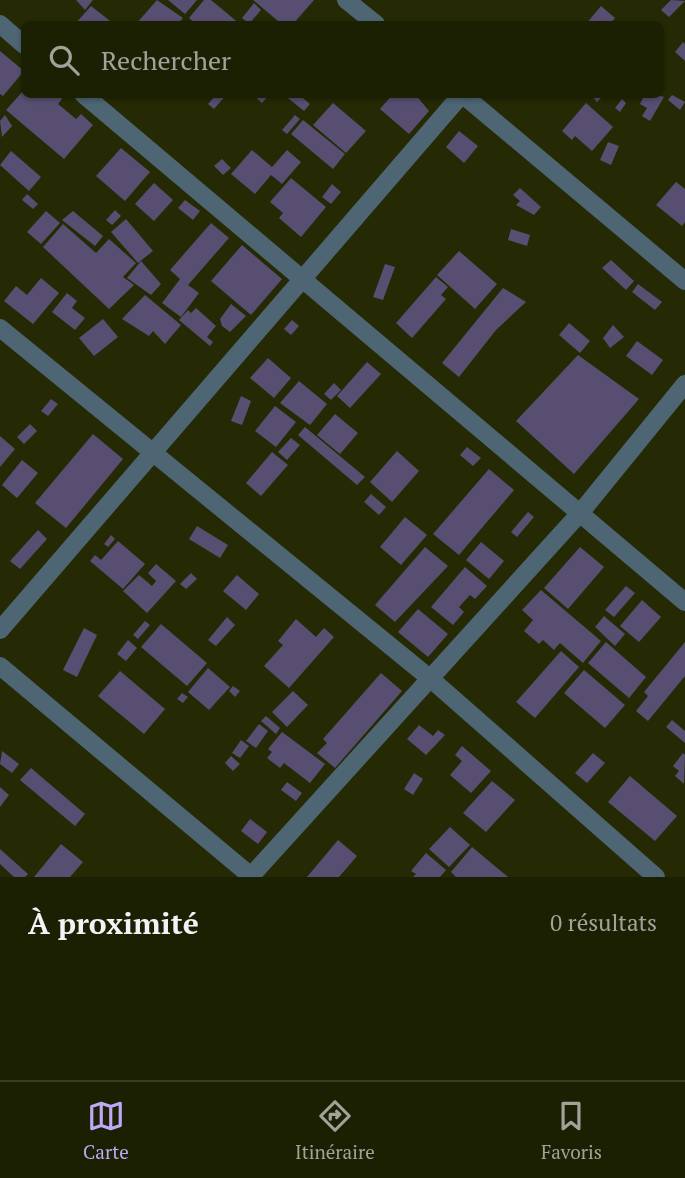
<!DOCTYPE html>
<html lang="fr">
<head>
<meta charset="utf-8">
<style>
	:root { --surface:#1c2003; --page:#292d12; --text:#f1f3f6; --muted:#a0a39a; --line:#3a3e25; --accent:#bda9f5 }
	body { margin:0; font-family:"PT Serif",serif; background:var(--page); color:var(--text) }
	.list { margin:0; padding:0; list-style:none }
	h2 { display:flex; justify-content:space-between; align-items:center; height:91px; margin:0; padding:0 28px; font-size:30px }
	h2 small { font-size:23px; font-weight:400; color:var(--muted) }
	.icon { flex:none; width:38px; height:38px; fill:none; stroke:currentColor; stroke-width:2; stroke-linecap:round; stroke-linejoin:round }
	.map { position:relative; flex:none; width:685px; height:877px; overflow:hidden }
	.search { position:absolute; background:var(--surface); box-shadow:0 2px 5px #0004; left:21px; right:21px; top:21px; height:77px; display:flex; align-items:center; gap:18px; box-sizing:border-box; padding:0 24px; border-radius:10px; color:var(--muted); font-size:26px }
	.sheet { height:203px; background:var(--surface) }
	nav { display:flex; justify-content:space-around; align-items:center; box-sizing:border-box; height:98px; border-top:2px solid var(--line); background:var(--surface); font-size:19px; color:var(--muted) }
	nav a { display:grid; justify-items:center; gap:4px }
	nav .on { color:var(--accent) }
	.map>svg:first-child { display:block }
	.building { fill:#574e71 }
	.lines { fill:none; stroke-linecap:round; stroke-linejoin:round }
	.minor { stroke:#4e6574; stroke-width:18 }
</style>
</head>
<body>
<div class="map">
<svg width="685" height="877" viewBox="0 0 685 877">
	<rect width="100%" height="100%" fill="#252a04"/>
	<g class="building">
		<path d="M 76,0 L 93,0 L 85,10 Z"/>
		<path d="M 157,0 L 183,18 L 178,24 L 136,24 Z"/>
		<path d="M 168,0 L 197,0 L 185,14 Z"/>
		<path d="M 204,0 L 211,0 L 240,24 L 196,24 L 189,18 Z"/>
		<path d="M 253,0 L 314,0 L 293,24 L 275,24 L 278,21 Z"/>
		<path d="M 671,0 L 685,1 L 669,17 L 661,10 Z"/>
		<path d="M 254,3 L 261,10 L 249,24 L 242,18 Z"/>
		<path d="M 91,6 L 114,24 L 75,24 Z"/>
		<path d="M 601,6 L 615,18 L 610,24 L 586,24 Z"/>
		<path d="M 683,42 L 685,44 L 685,61 L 675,52 Z"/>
		<path d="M 0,51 L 24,71 L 3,96 L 0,94 Z"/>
		<path d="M 24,90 L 24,94 L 58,94 L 62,99 L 58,104 L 76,119 L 81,114 L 93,125 L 64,159 L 6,110 Z"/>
		<path d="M 217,94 L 227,94 L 214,109 L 208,104 Z"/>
		<path d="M 252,94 L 265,94 L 268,96 L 262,103 Z"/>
		<path d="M 283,94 L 298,94 L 310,104 L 304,111 Z"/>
		<path d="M 393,94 L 415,94 L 429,111 L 409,134 L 380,109 Z"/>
		<path d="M 590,94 L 605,94 L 597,102 Z"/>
		<path d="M 645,94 L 653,98 L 655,94 L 664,97 L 650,121 L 642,116 L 647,108 L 640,104 Z"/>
		<path d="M 672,95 L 685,102 L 680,110 L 668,100 Z"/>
		<path d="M 622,99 L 626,103 L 620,112 L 615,108 Z"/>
		<path d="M 333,103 L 366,131 L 346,153 L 313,125 Z"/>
		<path d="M 586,103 L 613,127 L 592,151 L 575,136 L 572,140 L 562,131 Z"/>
		<path d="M 5,115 L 12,126 L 2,137 L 0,121 Z"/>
		<path d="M 295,115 L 300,119 L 287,134 L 282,130 Z"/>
		<path d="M 303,120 L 345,154 L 333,169 L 291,134 Z"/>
		<path d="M 459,131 L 478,146 L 464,163 L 446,147 Z"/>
		<path d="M 608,142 L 619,146 L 611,165 L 600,160 Z"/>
		<path d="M 121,148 L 150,172 L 125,201 L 96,176 Z"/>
		<path d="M 252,150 L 272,167 L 287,150 L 301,162 L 282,184 L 271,175 L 255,194 L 231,174 Z"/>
		<path d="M 11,151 L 41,177 L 29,191 L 0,165 Z"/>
		<path d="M 222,159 L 231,168 L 223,175 L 214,166 Z"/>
		<path d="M 291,178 L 326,207 L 301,237 L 279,218 L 283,213 L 270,202 Z"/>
		<path d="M 676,182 L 685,189 L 685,222 L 682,226 L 656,205 Z"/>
		<path d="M 154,183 L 173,200 L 154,221 L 135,204 Z"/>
		<path d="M 332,184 L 341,192 L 331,204 L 322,197 Z"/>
		<path d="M 520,188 L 541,207 L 534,215 L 516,205 L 520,201 L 513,195 Z"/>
		<path d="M 27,194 L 38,204 L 33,209 L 22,200 Z"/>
		<path d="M 185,200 L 200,211 L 193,220 L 178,208 Z"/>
		<path d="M 115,210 L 121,216 L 112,225 L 106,220 Z"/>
		<path d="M 46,211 L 60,223 L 41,244 L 27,232 Z"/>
		<path d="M 73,211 L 103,236 L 95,246 L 62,220 Z"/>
		<path d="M 126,219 L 153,251 L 138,263 L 111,232 Z"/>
		<path d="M 211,223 L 229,238 L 188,285 L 199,293 L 181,317 L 162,303 L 180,279 L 170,270 Z"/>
		<path d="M 63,224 L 96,253 L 109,239 L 136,263 L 123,277 L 134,285 L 109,309 L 43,247 Z"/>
		<path d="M 511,229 L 530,235 L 527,246 L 508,240 Z"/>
		<path d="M 242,245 L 282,279 L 251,315 L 211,281 Z"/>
		<path d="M 459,251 L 497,284 L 475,309 L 437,275 Z"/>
		<path d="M 611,260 L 634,281 L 626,290 L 602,268 Z"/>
		<path d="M 141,261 L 161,284 L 151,295 L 127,278 Z"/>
		<path d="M 385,264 L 395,267 L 383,300 L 373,297 Z"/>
		<path d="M 436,277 L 448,287 L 441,295 L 446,299 L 412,338 L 396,323 Z"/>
		<path d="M 41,278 L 59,293 L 33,324 L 4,301 L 16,286 L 27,295 Z"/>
		<path d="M 638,284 L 662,302 L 655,310 L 632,292 Z"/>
		<path d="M 503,288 L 526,302 L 496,330 L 459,377 L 442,363 Z"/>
		<path d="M 67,293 L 77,301 L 72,308 L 85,318 L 75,330 L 52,312 Z"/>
		<path d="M 145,295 L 181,325 L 165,344 L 153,331 L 149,336 L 122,319 Z"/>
		<path d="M 231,304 L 246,316 L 230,332 L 222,326 L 220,319 Z"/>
		<path d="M 196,308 L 216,326 L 207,337 L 213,342 L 210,346 L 179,320 L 188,310 L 191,313 Z"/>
		<path d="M 103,319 L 118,337 L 94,356 L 79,338 Z"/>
		<path d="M 292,320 L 299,326 L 291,335 L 284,329 Z"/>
		<path d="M 569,323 L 590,341 L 580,353 L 559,335 Z"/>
		<path d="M 613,325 L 624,337 L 610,348 L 603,338 Z"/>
		<path d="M 637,341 L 663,360 L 652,375 L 626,356 Z"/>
		<path d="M 578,355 L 639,399 L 574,474 L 516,421 Z"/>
		<path d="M 268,358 L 291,378 L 274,398 L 250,378 Z"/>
		<path d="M 367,362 L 381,374 L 350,408 L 337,396 Z"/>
		<path d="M 299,381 L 327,404 L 310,425 L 280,403 Z"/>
		<path d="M 334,383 L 341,390 L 331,400 L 324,394 Z"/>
		<path d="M 241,396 L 251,401 L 242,425 L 231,421 Z"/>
		<path d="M 51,399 L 58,404 L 48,416 L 41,411 Z"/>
		<path d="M 275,406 L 296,422 L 276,447 L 255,431 Z"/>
		<path d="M 335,414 L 358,433 L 340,454 L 317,435 Z"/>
		<path d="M 30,424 L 37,431 L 24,444 L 17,437 Z"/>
		<path d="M 305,427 L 365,477 L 357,485 L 298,435 Z"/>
		<path d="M 93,434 L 123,459 L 66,528 L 35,503 Z"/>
		<path d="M 0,436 L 15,449 L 0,467 Z"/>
		<path d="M 291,438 L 300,445 L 287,460 L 278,452 Z"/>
		<path d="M 467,447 L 481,458 L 473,466 L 460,455 Z"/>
		<path d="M 397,451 L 419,471 L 392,502 L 370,482 Z"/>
		<path d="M 272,452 L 288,465 L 261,496 L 246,483 Z"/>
		<path d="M 22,460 L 38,473 L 17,498 L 2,485 Z"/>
		<path d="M 489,469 L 514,490 L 459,555 L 433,534 Z"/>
		<path d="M 371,494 L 386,507 L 379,515 L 364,502 Z"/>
		<path d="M 528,512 L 534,517 L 517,537 L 511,532 Z"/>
		<path d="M 405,517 L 427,535 L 401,565 L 380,547 Z"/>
		<path d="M 197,526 L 228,545 L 220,558 L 189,539 Z"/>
		<path d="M 38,530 L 47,539 L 20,569 L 10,561 Z"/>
		<path d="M 111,535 L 115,539 L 108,547 L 104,544 Z"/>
		<path d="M 118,541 L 145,564 L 123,589 L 90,561 L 95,555 L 101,560 Z"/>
		<path d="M 481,542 L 504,561 L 489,579 L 466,560 Z"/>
		<path d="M 425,547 L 448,566 L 395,622 L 375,605 Z"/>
		<path d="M 580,547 L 604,567 L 568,609 L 544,588 Z"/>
		<path d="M 156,564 L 176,581 L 147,613 L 123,591 L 139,575 L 152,586 L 156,581 L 148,573 Z"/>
		<path d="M 465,567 L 487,586 L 475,599 L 470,595 L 459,607 L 464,612 L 453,625 L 431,607 Z"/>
		<path d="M 191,573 L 197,579 L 186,589 L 180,584 Z"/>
		<path d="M 237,575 L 259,594 L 246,610 L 223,591 Z"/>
		<path d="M 626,586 L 635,593 L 614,617 L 605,610 Z"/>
		<path d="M 541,590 L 601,641 L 583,663 L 560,643 L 554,650 L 543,640 L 539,644 L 524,631 L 533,620 L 522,610 Z"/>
		<path d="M 642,600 L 661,617 L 639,642 L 620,626 Z"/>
		<path d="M 418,609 L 448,634 L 428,657 L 398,632 Z"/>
		<path d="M 604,616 L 625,634 L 615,646 L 595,627 Z"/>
		<path d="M 227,617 L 235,625 L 216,646 L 208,640 Z"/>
		<path d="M 296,619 L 316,637 L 324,628 L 334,637 L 289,688 L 264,666 L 283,645 L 278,641 Z"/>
		<path d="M 145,621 L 150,625 L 138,639 L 133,635 Z"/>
		<path d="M 161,624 L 207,663 L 187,686 L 141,647 Z"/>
		<path d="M 84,628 L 97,635 L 77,677 L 63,670 Z"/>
		<path d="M 128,640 L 137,648 L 126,661 L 117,654 Z"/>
		<path d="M 606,642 L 646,677 L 629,698 L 588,663 Z"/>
		<path d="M 685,642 L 685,676 L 648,721 L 636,711 L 648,696 L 644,692 Z"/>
		<path d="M 561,651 L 579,667 L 535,718 L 516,702 Z"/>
		<path d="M 208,668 L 230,687 L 209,710 L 188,692 Z"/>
		<path d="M 584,670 L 625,705 L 605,728 L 564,693 Z"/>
		<path d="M 120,671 L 165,709 L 144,734 L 98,696 Z"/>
		<path d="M 381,673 L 402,691 L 335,768 L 317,753 L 327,743 L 323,739 Z"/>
		<path d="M 233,686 L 240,691 L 235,697 L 229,691 Z"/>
		<path d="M 293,691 L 308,705 L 287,727 L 272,712 Z"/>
		<path d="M 182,693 L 188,697 L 183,703 L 177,699 Z"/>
		<path d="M 266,716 L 280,728 L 276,734 L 261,721 Z"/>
		<path d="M 672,720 L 685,731 L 685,743 L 666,727 Z"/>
		<path d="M 259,724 L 268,731 L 256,748 L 246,741 Z"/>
		<path d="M 419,725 L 433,736 L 438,730 L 445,735 L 426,755 L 407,739 Z"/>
		<path d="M 282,732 L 325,764 L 310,783 L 284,763 L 280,768 L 267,758 L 272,752 L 268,749 Z"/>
		<path d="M 241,740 L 249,746 L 240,758 L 232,753 Z"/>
		<path d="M 462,746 L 491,771 L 471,793 L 450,775 L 462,761 L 455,755 Z"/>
		<path d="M 2,751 L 19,764 L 12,773 L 0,764 Z"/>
		<path d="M 593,753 L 605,763 L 587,783 L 575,773 Z"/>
		<path d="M 683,753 L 685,755 L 684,784 L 675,776 L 679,771 L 673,766 Z"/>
		<path d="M 231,756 L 240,764 L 233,771 L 225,763 Z"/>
		<path d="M 31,768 L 85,814 L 75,826 L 20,780 Z"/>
		<path d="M 414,773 L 423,779 L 413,795 L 404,789 Z"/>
		<path d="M 630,776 L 677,816 L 655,841 L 608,802 Z"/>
		<path d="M 492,781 L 515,800 L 486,832 L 463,813 Z"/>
		<path d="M 287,782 L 302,793 L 296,801 L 281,790 Z"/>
		<path d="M 0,787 L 9,795 L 0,807 Z"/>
		<path d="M 250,819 L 267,832 L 258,844 L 241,831 Z"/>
		<path d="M 450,827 L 470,845 L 449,867 L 429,849 Z"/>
		<path d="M 338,840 L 357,856 L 339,877 L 307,877 Z"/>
		<path d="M 61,844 L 83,862 L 70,877 L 34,877 Z"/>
		<path d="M 472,847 L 508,877 L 456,877 L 451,872 Z"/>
		<path d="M 0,849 L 28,874 L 25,877 L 14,877 L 0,864 Z"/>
		<path d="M 426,853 L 446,870 L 440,877 L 413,877 L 416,874 L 411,871 Z"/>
	</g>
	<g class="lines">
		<g class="minor">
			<path d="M 346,0 L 376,24"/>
			<path d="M 0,24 L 24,45"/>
			<path d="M 83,94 L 685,602"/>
			<path d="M 462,94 L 685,281"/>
			<path d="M 0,328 L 432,680 L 656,877"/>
			<path d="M 0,630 L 462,94"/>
			<path d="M 0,666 L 252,877"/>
			<path d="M 251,876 L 581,512 L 685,384"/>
		</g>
	</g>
</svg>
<div class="search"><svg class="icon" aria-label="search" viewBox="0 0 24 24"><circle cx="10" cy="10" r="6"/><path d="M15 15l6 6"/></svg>Rechercher</div>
</div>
<section class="sheet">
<h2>À proximité<small>0 résultats</small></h2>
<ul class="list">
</ul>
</section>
<nav>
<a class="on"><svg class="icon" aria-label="map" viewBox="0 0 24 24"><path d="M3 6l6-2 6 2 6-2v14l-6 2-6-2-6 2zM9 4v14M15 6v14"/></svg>Carte</a>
<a><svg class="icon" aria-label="directions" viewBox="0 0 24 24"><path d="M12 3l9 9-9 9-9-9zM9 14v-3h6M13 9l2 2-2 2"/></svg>Itinéraire</a>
<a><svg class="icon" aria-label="saved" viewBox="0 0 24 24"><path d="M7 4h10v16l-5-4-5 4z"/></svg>Favoris</a>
</nav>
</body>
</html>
